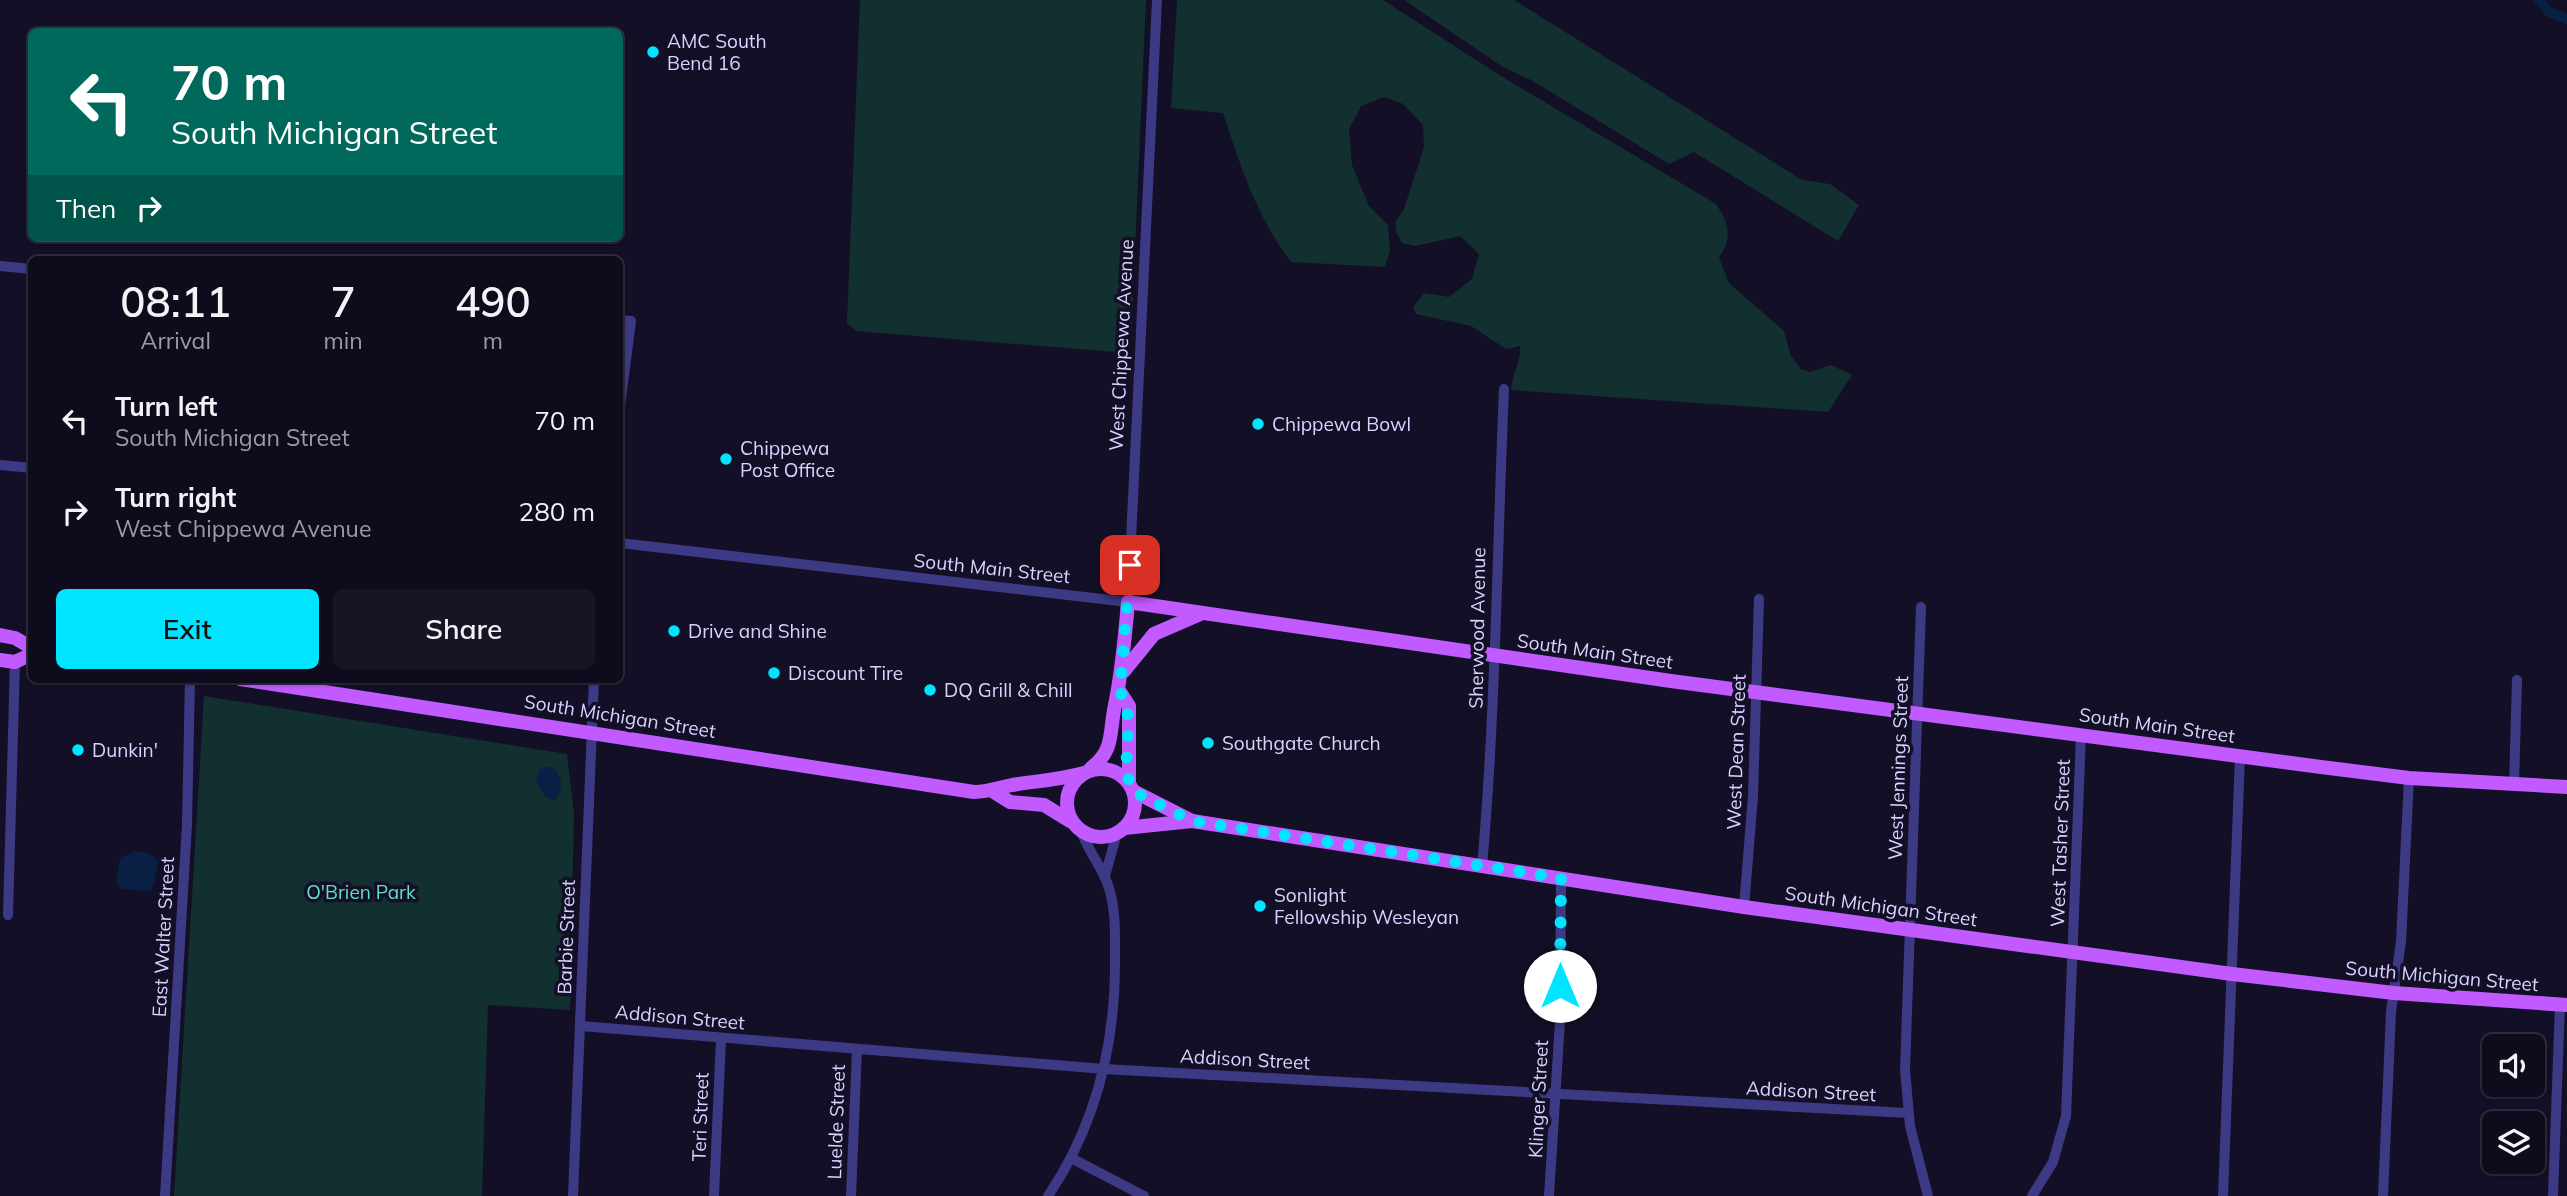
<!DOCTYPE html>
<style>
:root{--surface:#0e0b1c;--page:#171425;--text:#f1f3f6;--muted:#9b9ba3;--line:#2e2b3b;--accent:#00e5ff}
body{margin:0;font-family:Mulish,sans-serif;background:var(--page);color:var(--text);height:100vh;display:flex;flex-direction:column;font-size:26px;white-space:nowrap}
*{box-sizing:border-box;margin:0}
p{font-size:23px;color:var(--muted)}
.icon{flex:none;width:38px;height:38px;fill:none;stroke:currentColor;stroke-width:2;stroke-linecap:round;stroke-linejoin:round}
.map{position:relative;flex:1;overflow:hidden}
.side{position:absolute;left:28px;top:256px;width:595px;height:427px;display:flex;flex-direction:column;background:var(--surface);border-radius:10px;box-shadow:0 2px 5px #0004,0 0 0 2px var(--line)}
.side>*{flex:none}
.top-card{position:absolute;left:28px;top:28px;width:595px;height:214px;border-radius:10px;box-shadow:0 2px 5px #0004,0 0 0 2px var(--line);background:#00695c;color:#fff;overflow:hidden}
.controls{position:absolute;left:2482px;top:1034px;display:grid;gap:14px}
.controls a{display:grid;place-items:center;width:63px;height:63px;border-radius:10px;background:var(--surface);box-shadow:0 2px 5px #0004,0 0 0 2px var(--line);font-size:35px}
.pin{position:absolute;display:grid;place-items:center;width:60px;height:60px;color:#fff;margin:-30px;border-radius:14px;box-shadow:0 4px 10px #0006}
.me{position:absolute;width:77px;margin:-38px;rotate:0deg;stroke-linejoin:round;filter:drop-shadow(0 0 5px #0008)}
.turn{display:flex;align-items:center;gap:24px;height:147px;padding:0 28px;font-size:32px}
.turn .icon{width:91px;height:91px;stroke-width:2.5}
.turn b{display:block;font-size:49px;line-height:60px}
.then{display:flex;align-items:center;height:66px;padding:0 28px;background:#0003;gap:14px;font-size:26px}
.eta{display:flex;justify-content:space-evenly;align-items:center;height:119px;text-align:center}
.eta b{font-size:42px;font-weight:600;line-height:49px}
.button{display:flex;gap:14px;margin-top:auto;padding:14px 28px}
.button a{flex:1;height:80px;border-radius:10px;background:var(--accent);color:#111;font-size:28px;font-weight:600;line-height:80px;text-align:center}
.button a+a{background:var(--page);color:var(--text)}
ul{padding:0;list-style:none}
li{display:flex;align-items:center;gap:21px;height:91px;padding:0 28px}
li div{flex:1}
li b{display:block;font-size:26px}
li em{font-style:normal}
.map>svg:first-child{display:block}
.green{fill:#12302f}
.water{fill:#0a1f44}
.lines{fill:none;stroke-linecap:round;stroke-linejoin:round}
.canal{stroke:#0a1f44;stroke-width:10}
.minor{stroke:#3d3a85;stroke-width:10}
.major{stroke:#c25bff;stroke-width:14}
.route{stroke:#00e5ff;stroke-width:12;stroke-dasharray:0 21.6}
.poi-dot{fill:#00e5ff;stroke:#130f26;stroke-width:2.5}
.labels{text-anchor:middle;stroke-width:7;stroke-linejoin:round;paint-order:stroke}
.poi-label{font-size:19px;fill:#d9d4ff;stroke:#130f26;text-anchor:start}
.street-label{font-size:19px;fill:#d9d4ff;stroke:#130f26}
.park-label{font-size:19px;fill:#5fe0c0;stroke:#130f26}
</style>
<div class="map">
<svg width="2567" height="1196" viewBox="0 0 2567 1196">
<rect width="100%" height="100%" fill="#130f26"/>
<g class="green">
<path d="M860,0H1146L1131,339L1125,349L1115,352L856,331L847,323Z"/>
<path d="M1177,0H1383L1501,76L1716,204C1729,223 1733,239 1719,257L1729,283L1784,331L1791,356L1801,369L1810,372L1831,365L1852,375L1828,412L1511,390C1512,374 1521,362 1520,346L1506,349L1471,326L1416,314L1413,307L1424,293L1449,297L1472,279L1479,254L1460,236L1415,246L1402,243L1396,232V221L1404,209L1424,147L1423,125L1403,104L1384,97L1361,106L1349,129L1352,165L1369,206L1388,225L1390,251L1385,267L1291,262C1257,218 1240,165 1223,113L1171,108Z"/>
<path d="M1404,0H1514L1802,180L1830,184L1859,205L1838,241L1694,152L1669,164L1531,80L1503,67Z"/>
<path d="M204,696L567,754L574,814L570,1010L488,1005L482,1196H174Z"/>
</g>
<g class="water">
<path d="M547,766L556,770C563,781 563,791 554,801L544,795L536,780L540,769Z"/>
<path d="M135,851L149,853L158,861L154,885L150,891L120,889L116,881L120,858Z"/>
</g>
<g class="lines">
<path class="canal" d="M2539,0L2549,12L2567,19"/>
<g class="minor">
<path d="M0,266L32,269"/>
<path d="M620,320L631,321L620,406"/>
<path d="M0,465L32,468"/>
<path d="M620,543L1128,602L1157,0"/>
<path d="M1921,607L1905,1070L1910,1126L1928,1196"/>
<path d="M2514,785L2517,680"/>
<path d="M1482,867C1496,708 1497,549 1504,389"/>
<path d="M1105,876L1117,833"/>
<path d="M1744,907L1753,796L1759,599"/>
<path d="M8,915L15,662"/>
<path d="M581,1026L1104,1069L1908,1113"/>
<path d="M1071,1158L1144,1196"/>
<path d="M165,1196L187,824L190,679"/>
<path d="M573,1196L594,679"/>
<path d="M714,1196L721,1039"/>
<path d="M851,1196L857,1049"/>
<path d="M1048,1196C1096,1125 1116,1043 1115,957C1115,934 1116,911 1109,888C1103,868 1088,851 1081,831"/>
<path d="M1549,1196L1560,1021L1561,879"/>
<path d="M2032,1196L2053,1162L2066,1116L2081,735"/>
<path d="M2223,1196L2240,756"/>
<path d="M2383,1196L2391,1012L2401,942L2409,778"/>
<path d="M2553,1196L2560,1004"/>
</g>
<g class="major">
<path d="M0,635L15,638L32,648"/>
<path d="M0,660L15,662L32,654"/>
<path d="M1124,671L1154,634L1200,614"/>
<path d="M240,679L974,792C990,792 997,788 1012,785C1036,781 1059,780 1084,773"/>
<path d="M1120,692L1129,706V783"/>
<path d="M1091,768C1115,750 1109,732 1115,705C1122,671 1125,638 1128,602L1671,681L2321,767L2409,778L2567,787"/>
<circle cx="1101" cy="803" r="34"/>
<path d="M1133,791L1192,821"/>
<path d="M994,792L1010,802L1044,805L1070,821"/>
<path d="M1124,828L1192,821L1744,907L2232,974L2394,993L2567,1005"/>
</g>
</g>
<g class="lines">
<path class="route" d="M1130,565L1120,692C1139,722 1117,760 1133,791L1192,821L1561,878L1560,986"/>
</g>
<g class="poi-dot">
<circle cx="653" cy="52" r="7"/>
<circle cx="1258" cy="424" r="7"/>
<circle cx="726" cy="459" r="7"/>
<circle cx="674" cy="631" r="7"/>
<circle cx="774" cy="673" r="7"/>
<circle cx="930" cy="690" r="7"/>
<circle cx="1208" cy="743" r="7"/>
<circle cx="78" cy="750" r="7"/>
<circle cx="1260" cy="906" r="7"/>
</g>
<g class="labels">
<g class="poi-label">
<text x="667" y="48">AMC South<tspan x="667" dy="22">Bend 16</tspan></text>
<text x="1272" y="431">Chippewa Bowl</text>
<text x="740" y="455">Chippewa<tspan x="740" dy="22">Post Office</tspan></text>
<text x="688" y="638">Drive and Shine</text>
<text x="788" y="680">Discount Tire</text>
<text x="944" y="697">DQ Grill &amp; Chill</text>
<text x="1222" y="750">Southgate Church</text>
<text x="92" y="757">Dunkin'</text>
<text x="1274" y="902">Sonlight<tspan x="1274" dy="22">Fellowship Wesleyan</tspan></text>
</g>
<g class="street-label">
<text transform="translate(1121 345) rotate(-87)" y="7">West Chippewa Avenue</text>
<text transform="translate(992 568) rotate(6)" y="7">South Main Street</text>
<text transform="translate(1477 628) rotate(-89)" y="7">Sherwood Avenue</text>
<text transform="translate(1595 651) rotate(8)" y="7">South Main Street</text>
<text transform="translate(620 716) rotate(9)" y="7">South Michigan Street</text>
<text transform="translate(2157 725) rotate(8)" y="7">South Main Street</text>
<text transform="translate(1736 752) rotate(-88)" y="7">West Dean Street</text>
<text transform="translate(1898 768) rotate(-88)" y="7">West Jennings Street</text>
<text transform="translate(2060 843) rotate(-88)" y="7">West Tasher Street</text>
<text transform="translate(1881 906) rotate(8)" y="7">South Michigan Street</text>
<text transform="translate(163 937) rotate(-87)" y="7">East Walter Street</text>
<text transform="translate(566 937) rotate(-88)" y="7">Barbie Street</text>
<text transform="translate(2442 976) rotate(5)" y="7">South Michigan Street</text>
<text transform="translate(680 1017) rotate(5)" y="7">Addison Street</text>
<text transform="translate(1245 1059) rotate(3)" y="7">Addison Street</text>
<text transform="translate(1811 1091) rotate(3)" y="7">Addison Street</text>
<text transform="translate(1538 1099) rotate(-87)" y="7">Klinger Street</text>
<text transform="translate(700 1117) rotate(-88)" y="7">Teri Street</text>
<text transform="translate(836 1122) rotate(-88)" y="7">Luelde Street</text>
</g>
<g class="park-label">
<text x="361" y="899">O'Brien Park</text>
</g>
</g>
</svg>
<div class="controls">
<a><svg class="icon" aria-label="sound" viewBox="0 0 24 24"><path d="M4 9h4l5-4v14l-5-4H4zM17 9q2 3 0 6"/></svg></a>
<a><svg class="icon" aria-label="layers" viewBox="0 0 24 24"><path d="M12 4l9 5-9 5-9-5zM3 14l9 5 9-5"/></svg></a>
</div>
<div class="pin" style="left:1130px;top:565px;background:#d93025"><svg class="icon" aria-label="arrive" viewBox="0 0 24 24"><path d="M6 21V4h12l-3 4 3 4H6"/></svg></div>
<svg class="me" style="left:1560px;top:986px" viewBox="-20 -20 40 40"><circle r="19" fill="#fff"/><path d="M0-13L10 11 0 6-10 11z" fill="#00e5ff"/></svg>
<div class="top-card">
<div class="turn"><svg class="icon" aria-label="left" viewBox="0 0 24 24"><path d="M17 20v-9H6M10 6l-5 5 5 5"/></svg><div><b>70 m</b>South Michigan Street</div></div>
<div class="then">Then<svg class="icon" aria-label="right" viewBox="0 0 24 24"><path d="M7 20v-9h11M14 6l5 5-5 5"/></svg></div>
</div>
<section class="side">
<div class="eta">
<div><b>08:11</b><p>Arrival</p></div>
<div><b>7</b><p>min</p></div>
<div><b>490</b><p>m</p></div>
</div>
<ul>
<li><svg class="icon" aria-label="left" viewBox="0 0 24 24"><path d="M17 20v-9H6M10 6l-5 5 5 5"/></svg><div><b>Turn left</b><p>South Michigan Street</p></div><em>70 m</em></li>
<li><svg class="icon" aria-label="right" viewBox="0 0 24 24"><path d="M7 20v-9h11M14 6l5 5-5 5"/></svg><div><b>Turn right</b><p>West Chippewa Avenue</p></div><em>280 m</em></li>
</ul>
<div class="button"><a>Exit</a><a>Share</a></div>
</section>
</div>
